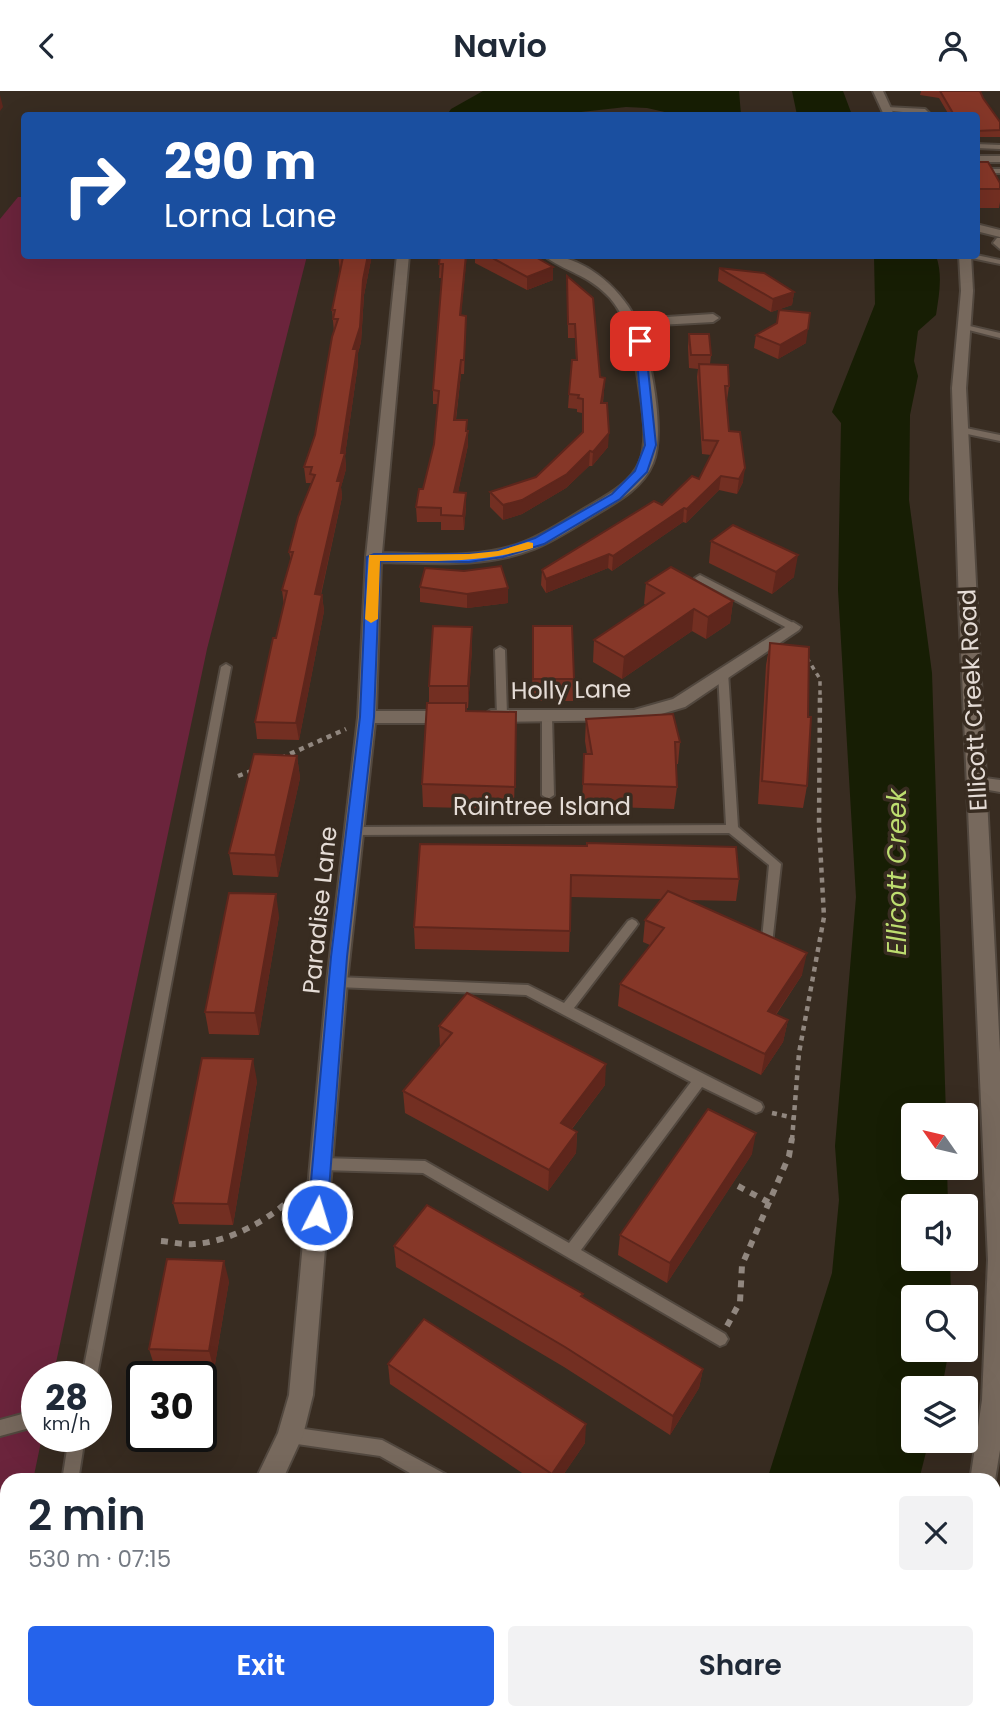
<!DOCTYPE html>
<meta charset="utf-8">
<style>
:root{--surface:#fff;--page:#f2f2f3;--text:#1f2937;--muted:#747a83;--accent:#2563eb}
body{margin:0;font-family:Poppins,sans-serif;background:var(--page);color:var(--text);height:100vh;display:flex;flex-direction:column;font-size:26px;white-space:nowrap}
*{box-sizing:border-box;margin:0}
p{font-size:23px;color:var(--muted)}
.icon{flex:none;width:38px;height:38px;fill:none;stroke:currentColor;stroke-width:2;stroke-linecap:round;stroke-linejoin:round}
.map{position:relative;flex:1;overflow:hidden}
.panel{position:absolute;left:0px;top:1382px;width:1001px;height:247px;display:flex;flex-direction:column;background:var(--surface);border-radius:21px 21px 0 0;box-shadow:0 7px 28px #0002}
.panel>*{flex:none}
.banner{position:absolute;left:21px;top:21px;width:959px;height:147px;border-radius:7px;box-shadow:0 7px 28px #0002;background:#1a4fa0;color:#fff;overflow:hidden}
.needle{width:46px;rotate:304deg}
.buttons{position:absolute;left:901px;top:1012px;display:grid;gap:14px}
.buttons a{display:grid;place-items:center;width:77px;height:77px;border-radius:7px;background:var(--surface);box-shadow:0 7px 28px #0002;font-size:35px}
.speed{position:absolute;left:21px;top:1270px;display:flex;gap:14px;font-size:35px;font-weight:700;text-align:center}
.speed>*{display:grid;place-content:center;width:91px;height:91px;border-radius:50%;background:var(--surface);box-shadow:0 7px 28px #0002;line-height:1}
.speed small{font-size:18px;font-weight:400}
.speed .limit{border:4px solid #111;border-radius:10px;background:#fff;color:#111}
.pin{position:absolute;display:grid;place-items:center;width:60px;height:60px;color:#fff;margin:-30px;border-radius:14px;box-shadow:0 4px 10px #0006}
.me{position:absolute;width:77px;margin:-38px;rotate:5deg;stroke-linejoin:round;filter:drop-shadow(0 0 5px #0008)}
.turn{display:flex;align-items:center;gap:24px;height:147px;padding:0 28px;font-size:32px}
.turn .icon{width:91px;height:91px;stroke-width:2.5}
.turn b{display:block;font-size:49px;line-height:60px}
.round{display:grid;place-items:center;flex:none;width:74px;height:74px;border-radius:7px;background:var(--page)}
.overview{display:flex;align-items:center;justify-content:space-between;height:119px;padding:0 28px}
h1{font-size:42px;font-weight:600;line-height:52px}
.button{display:flex;gap:14px;margin-top:auto;padding:14px 28px}
.button a{flex:1;height:80px;border-radius:7px;background:var(--accent);color:#fff;font-size:28px;font-weight:600;line-height:80px;text-align:center}
.button a+a{background:var(--page);color:var(--text)}
header{display:flex;justify-content:space-between;align-items:center;height:91px;padding:0 28px;background:var(--surface);font-size:32px;font-weight:600}
.map>svg:first-child{display:block}
.green{fill:#6b243c}
.water{fill:#171e04}
.lines{fill:none;stroke-linecap:round;stroke-linejoin:round}
.service-casing{stroke:#52483f;stroke-width:4}
.minor-casing{stroke:#52483f;stroke-width:4}
.tertiary-casing{stroke:#52483f;stroke-width:4}
.path-far2{stroke:#91877f;stroke-width:3.5;stroke-dasharray:4.5 4.5;stroke-linecap:butt}
.path-far1{stroke:#91877f;stroke-width:4.5;stroke-dasharray:5 5;stroke-linecap:butt}
.path{stroke:#91877f;stroke-width:6;stroke-dasharray:7 7;stroke-linecap:butt}
.service{fill:#77695d;fill-rule:evenodd}
.minor{fill:#77695d;fill-rule:evenodd}
.tertiary{fill:#77695d;fill-rule:evenodd}
.wall{fill:#732f22}
.shaded-wall{fill:#5e261c}
.building{fill:#863728;stroke:#5e261c;stroke-width:2}
.route{fill:#2563eb;stroke:#184099;stroke-width:2}
.slow{fill:#f59e0b}
.labels{text-anchor:middle;stroke-width:7;stroke-linejoin:round;paint-order:stroke}
.street-label{font-size:24px;fill:#e5dcd6;stroke:#382c21}
.water-label{font-size:26px;font-style:italic;fill:#bddd6f;stroke:#382c21}
</style>
<header><svg class="icon" aria-label="back" viewBox="0 0 24 24"><path d="M15 5l-7 7 7 7"/></svg>Navio<svg class="icon" aria-label="person" viewBox="0 0 24 24"><circle cx="12" cy="8" r="4"/><path d="M4 21q1-7 8-7t8 7"/></svg></header>
<div class="map">
<svg width="1000" height="1628" viewBox="0 0 1000 1628">
<rect width="100%" height="100%" fill="#382c21"/>
<path class="green" d="M18,106H24V164L307,165L207,558L53,1286H37V1346H42L33,1389L7,1390V1526L0,1562V128Z"/>
<g class="water">
<path d="M483,0H739L741,24H678L647,17L626,16L554,24H447L451,18Z"/>
<path d="M792,0H843L852,24H797Z"/>
<path d="M874,165H936C943,184 939,204 936,224L918,240L914,270L918,285L910,324L909,409L932,582L946,1024H914V1076H947L948,1115H914V1167H950L951,1206H914V1258H949L942,1297H914V1349H929L919,1389H767L832,1182L839,1109L835,1055L856,806L838,499L841,332L832,321L875,213Z"/>
<path d="M668,1622H841L839,1628H665Z"/>
</g>
<g class="lines">
<g class="service-casing">
<g id="service">
<path d="M886,16L925,18L931,24L884,19V17Z"/>
<path d="M976,53L1000,54V58L976,57Z"/>
<rect x="976" y="78" width="24" height="4"/>
<path d="M997,147H1000V158L993,152Z"/>
<path d="M976,164L1000,169V173L962,165Z"/>
<path d="M961,233L1000,242V247L961,237Z"/>
<path d="M961,336L1000,344V350L958,341V337Z"/>
<path d="M700,484L797,534L798,536L793,539L789,538L697,489L695,487Z"/>
<path d="M500,556L505,559L507,625L502,629L497,625L495,559Z"/>
<path d="M226,573L231,576L96,1290V1286H82L221,576Z"/>
<path d="M723,578L728,581L738,736L781,773L771,862H763L761,859L769,774L729,742L352,744L346,740L352,736L726,734L718,581Z"/>
<path d="M547,621L552,625L554,704L548,708L542,704V625Z"/>
<path d="M632,828L636,830L638,833L636,836L574,917L761,1012L763,1016L761,1020L756,1022L702,996L581,1159L725,1243L728,1248L725,1253L720,1255L423,1082L322,1079L317,1077L315,1073L317,1069L322,1067L425,1070L569,1152L691,991L526,904L337,896L332,894L331,891L332,888L337,886L528,894L564,912L628,830Z"/>
<path d="M37,1319V1335L0,1345V1329Z"/>
<path d="M290,1336L382,1349L447,1384L449,1390H424L380,1365L290,1352L284,1349L282,1344L284,1339Z"/>
<path d="M69,1346H85L78,1390H62Z"/>
<path d="M163,1622H183L185,1628H165Z"/>
<path d="M389,1622H408L406,1628H387Z"/>
</g>
</g>
<g class="minor-casing">
<g id="minor">
<rect x="976" y="65" width="24" height="6"/>
<path d="M397,164H409L382,462C429,463 479,469 524,451C547,442 568,427 589,415C608,404 631,392 640,370C648,349 643,323 640,302C635,268 633,234 610,207C588,183 565,181 543,164C582,164 618,194 636,228L713,223L719,227L713,231L640,235C650,267 666,340 653,372C643,397 617,411 595,424C575,436 556,449 534,458C485,477 433,472 381,471L376,620H450L459,626L450,632H375L347,891L313,1304L303,1344L282,1390H255L278,1342L289,1304L327,891L358,626L366,466Z"/>
<path d="M793,531L801,536L799,539L685,616L641,629L491,631L482,625L491,619H634L673,608Z"/>
<path d="M978,686L1000,689V701L972,696L969,692L972,688Z"/>
<path d="M7,1607V1622H21L18,1628H0V1610Z"/>
</g>
</g>
<g class="tertiary-casing">
<g id="tertiary">
<path d="M873,0H883L894,24H884Z"/>
<path d="M976,133L1000,139V146L976,140Z"/>
<path d="M959,164H971L973,200L966,297L1000,961V1359L994,1395V1390H970L982,1309L988,1169L959,515L952,297L961,200Z"/>
<path d="M902,1622H930L929,1628H901Z"/>
</g>
</g>
<path class="path-far2" d="M807,567L820,588V604"/>
<g class="path-far1">
<path d="M281,667L346,638"/>
<path d="M238,685L254,679"/>
<path d="M772,1022L795,1027"/>
<path d="M792,1049L799,962L824,826L819,734L820,602"/>
</g>
<g class="path">
<path d="M738,1095L770,1112"/>
<path d="M161,1150C172,1151 183,1154 194,1153C230,1151 271,1128 296,1103"/>
<path d="M727,1235L740,1211L742,1174L789,1065L792,1047"/>
</g>
<use href="#service" class="service"/>
<use href="#minor" class="minor"/>
<use href="#tertiary" class="tertiary"/>
</g>
<g class="wall">
<path d="M921,0H980L983,7L1000,31V46H976V24H949L939,7L920,4Z"/>
<path d="M976,71L1000,92V111L999,117H976Z"/>
<path d="M338,164H372L364,204L361,251L358,262V273L345,364L346,378L341,396L342,406L321,504H322L324,520L299,649L257,648L255,631L284,515L282,499L291,470L289,461L311,393V392H306L304,376L315,344L334,241L332,219L340,180Z"/>
<path d="M440,164L461,224L466,225L464,283H461L456,329L467,340L468,354L458,401L466,416L464,439H441V431H417L416,416L423,398L434,353L438,313H433V299L442,187H439Z"/>
<path d="M475,164H532L553,176V189L527,199L475,172Z"/>
<path d="M719,177L794,201L792,214L771,221L718,190Z"/>
<path d="M567,185L600,286L605,287L603,312L608,356L592,375H589L566,397L522,423L503,429L490,416V401L536,386L582,342V322L577,321V318L568,317L569,303L576,269L575,247H568Z"/>
<path d="M689,243L711,264L710,273L729,295L727,309L729,340L743,391L737,403L719,399L686,432L683,431L612,480L608,477L546,502L541,494L542,479L662,414L699,388L711,364L702,363L697,286L698,278L689,277L688,256Z"/>
<path d="M756,244L806,252L778,268L754,257Z"/>
<path d="M711,450L794,486L772,503L709,472Z"/>
<path d="M464,480L508,512L467,517L420,511V496Z"/>
<path d="M646,492L733,510L730,532L706,548L692,540L622,588L593,571L594,549L646,514L644,513Z"/>
<path d="M533,535L574,588L573,610H532Z"/>
<path d="M770,552L808,626L807,695L803,717L758,713L766,574Z"/>
<path d="M472,557L468,617H467V620L516,621L514,718L423,716L422,693L429,612V595Z"/>
<path d="M586,628L680,651L678,673H676L677,696L674,718L582,715L584,663H587L585,650Z"/>
<path d="M297,665L300,687L278,786L233,784L229,762Z"/>
<path d="M420,753L739,788L736,810L688,809L802,884L776,924L788,929L783,951L761,984L618,915L620,893L650,854L643,851L645,829L661,808L571,806L569,861L415,858L414,836Z"/>
<path d="M279,825L259,944L209,943L205,921Z"/>
<path d="M439,935L605,994L572,1038L577,1041L576,1062L548,1100L405,1022L403,1000L440,956Z"/>
<path d="M257,990L233,1134L179,1133L173,1112Z"/>
<path d="M752,1063L667,1192L618,1164L620,1144Z"/>
<path d="M394,1155L583,1206L703,1278L699,1297L670,1344L564,1276L396,1176Z"/>
<path d="M229,1190L214,1279L155,1277L149,1258Z"/>
<path d="M388,1273L585,1352L559,1390H534L390,1293Z"/>
<path d="M257,1622H322L318,1628H265Z"/>
<path d="M465,1622H549L546,1628H466Z"/>
</g>
<g class="shaded-wall">
<path d="M0,4L3,16L0,20Z"/>
<path d="M368,164H372L364,204L361,251L358,262V273L345,364L346,378L341,396L342,406L317,520L315,503L337,390L353,258Z"/>
<path d="M466,164H467L460,237V224Z"/>
<path d="M553,176V189L527,199V186Z"/>
<path d="M794,201L792,214L771,221L773,208Z"/>
<path d="M466,225V238L464,283V269Z"/>
<path d="M808,238L806,252L778,268L780,254Z"/>
<path d="M461,269V283L454,343V329Z"/>
<path d="M605,287L604,300L600,326L601,312Z"/>
<path d="M467,329V345L468,340V354L455,416L454,401Z"/>
<path d="M609,342L608,356L592,375L593,361Z"/>
<path d="M590,360L589,375L566,397L522,423L503,429V414Z"/>
<path d="M745,377L743,391L737,403L739,388Z"/>
<path d="M721,385L719,399L686,432L687,418Z"/>
<path d="M466,402V416L464,439L463,425Z"/>
<path d="M684,417L683,431L612,480L613,465Z"/>
<path d="M609,463L608,477L546,502V488Z"/>
<path d="M798,464L794,486L772,503L776,481Z"/>
<path d="M508,497V512L467,517V503Z"/>
<path d="M322,504L324,520L299,649L296,632Z"/>
<path d="M733,510L730,532L706,548L708,526Z"/>
<path d="M694,518L692,540L622,588L624,566Z"/>
<path d="M472,536V557L468,617V595Z"/>
<path d="M297,665L300,687L278,786L275,764Z"/>
<path d="M276,803L279,825L259,944L255,922Z"/>
<path d="M807,862L802,884L763,942L768,920Z"/>
<path d="M788,929L783,951L761,984L765,963Z"/>
<path d="M253,968L257,990L233,1134L228,1113Z"/>
<path d="M606,973L605,994L560,1053L561,1032Z"/>
<path d="M577,1041L576,1062L548,1100L549,1079Z"/>
<path d="M756,1042L752,1063L667,1192L670,1172Z"/>
<path d="M224,1170L229,1190L214,1279L209,1260Z"/>
<path d="M703,1278L699,1297L670,1344L673,1325Z"/>
<path d="M586,1333L585,1352L559,1390H552V1383Z"/>
<path d="M304,1622H322L318,1628H301Z"/>
<path d="M540,1622H549L546,1628H537Z"/>
</g>
<g class="building">
<path d="M940,0H980L983,7L1000,31V39L976,40V24H954Z"/>
<path d="M976,71H988L1000,92V98H976Z"/>
<path d="M338,164H368L363,189L360,236L353,258H357L341,362H345L337,390H341L315,503L322,504L296,632L255,631L273,547H276L287,500L282,499L293,461H289L298,426L315,384L310,383L312,376H304L315,344L332,246L338,228H333L335,219H332L343,166H338Z"/>
<path d="M440,164H466L460,224L466,225L464,269H461L454,329H467L466,340H468L454,401L466,402L463,425L441,424V417L416,416L419,398H423L434,353L439,300L433,299L443,173H439Z"/>
<path d="M487,164H532L553,176L527,186Z"/>
<path d="M719,177L764,182L794,201L773,208Z"/>
<path d="M567,185L593,207L600,286L605,287L601,312H607L609,342L593,361L590,360L567,383L522,409L503,414L490,401L536,386L583,341V308L578,307L579,304L569,303L572,269H577L575,233H568Z"/>
<path d="M779,219L810,222L808,238L780,254L756,244L777,232Z"/>
<path d="M689,243H709L711,264H691Z"/>
<path d="M699,273L728,274L729,295H725L729,340L740,341L745,377L739,388L721,385L687,418L684,417L613,465L609,463L546,488L542,479L654,410L662,414L692,385L699,388L718,350L703,349Z"/>
<path d="M733,434L798,464L776,481L711,450Z"/>
<path d="M501,475L508,497L467,503L420,496L425,477L464,480Z"/>
<path d="M671,476L733,510L708,526L694,518L624,566L594,549L664,502L646,492Z"/>
<path d="M433,535L472,536L468,595H429Z"/>
<path d="M533,535H572L574,588H533Z"/>
<path d="M770,552L809,556L808,626H811L807,695L762,690Z"/>
<path d="M427,612H466V620L516,621L515,696L422,693Z"/>
<path d="M673,623L680,651H675L677,696L583,693L584,663H592L586,628Z"/>
<path d="M254,663L297,665L275,764L229,762Z"/>
<path d="M587,752L736,756L739,788L571,784L570,840L414,836L420,753L587,755Z"/>
<path d="M668,800L807,862L768,920L788,929L765,963L620,893L664,837L645,829Z"/>
<path d="M229,802L276,803L255,922L205,921Z"/>
<path d="M467,902L606,973L561,1032L577,1041L549,1079L403,1000L452,942L439,935Z"/>
<path d="M202,967L253,968L228,1113L173,1112Z"/>
<path d="M708,1018L756,1042L670,1172L620,1144Z"/>
<path d="M427,1114L583,1203L581,1205L703,1278L673,1325L565,1256L394,1155Z"/>
<path d="M167,1168L224,1170L209,1260L149,1258Z"/>
<path d="M424,1228L586,1333L552,1383L388,1273Z"/>
<path d="M278,1622H304L301,1628H286Z"/>
<path d="M484,1622H540L537,1628H493Z"/>
</g>
<path class="route" d="M640,247L645,250L656,354L647,381L620,408L544,453L503,466L469,471L380,470L374,626L347,866L327,1124L324,1130L317,1132L311,1130L308,1124L331,866L360,626L367,466L374,463H469L497,460L535,447L612,403L635,380L645,354L635,250Z"/>
<path class="slow" d="M528,451L533,452V457C482,472 433,470 380,470L378,528L371,532L365,528L369,464L469,463L498,460Z"/>
<g class="labels">
<g class="street-label">
<text transform="translate(571 599) rotate(-1)" y="8">Holly Lane</text>
<text transform="translate(973 609) rotate(-93)" y="8">Ellicott Creek Road</text>
<text x="542" y="724">Raintree Island</text>
<text transform="translate(320 819) rotate(-84)" y="8">Paradise Lane</text>
</g>
<g class="water-label">
<text transform="translate(897 781) rotate(-90)" y="9">Ellicott Creek</text>
</g>
</g>
</svg>
<div class="buttons">
<a><svg class="needle" viewBox="-14 -14 28 28"><path d="M0-13l5 13h-10z" fill="#e53935"/><path d="M0 13l5-13h-10z" fill="#747a83"/></svg></a>
<a><svg class="icon" aria-label="sound" viewBox="0 0 24 24"><path d="M4 9h4l5-4v14l-5-4H4zM17 9q2 3 0 6"/></svg></a>
<a><svg class="icon" aria-label="search" viewBox="0 0 24 24"><circle cx="10" cy="10" r="6"/><path d="M15 15l6 6"/></svg></a>
<a><svg class="icon" aria-label="layers" viewBox="0 0 24 24"><path d="M12 4l9 5-9 5-9-5zM3 14l9 5 9-5"/></svg></a>
</div>
<div class="speed"><div>28<small>km/h</small></div><div class="limit">30</div></div>
<div class="pin" style="left:640px;top:250px;background:#d93025"><svg class="icon" aria-label="arrive" viewBox="0 0 24 24"><path d="M6 21V4h12l-3 4 3 4H6"/></svg></div>
<svg class="me" style="left:317px;top:1124px" viewBox="-20 -20 40 40"><circle r="17" fill="#2563eb" stroke="#fff" stroke-width="3"/><path d="M0-11L8 9 0 5-8 9z" fill="#fff"/></svg>
<div class="banner">
<div class="turn"><svg class="icon" aria-label="right" viewBox="0 0 24 24"><path d="M7 20v-9h11M14 6l5 5-5 5"/></svg><div><b>290 m</b>Lorna Lane</div></div>
</div>
<section class="panel">
<div class="overview"><div><h1>2 min</h1><p>530 m · 07:15</p></div><a class="round"><svg class="icon" aria-label="close" viewBox="0 0 24 24"><path d="M6 6l12 12M18 6L6 18"/></svg></a></div>
<div class="button"><a>Exit</a><a>Share</a></div>
</section>
</div>
